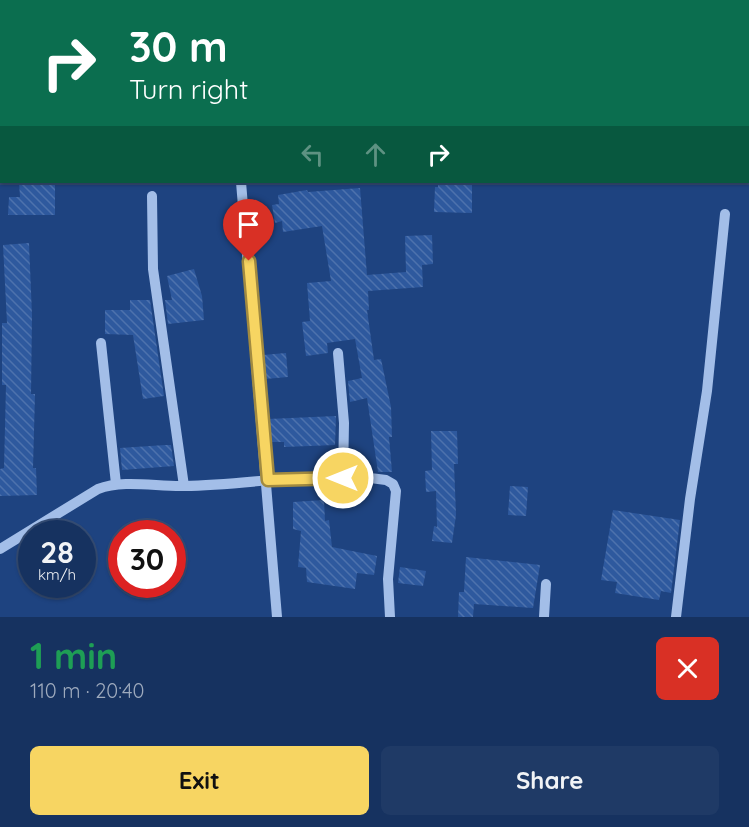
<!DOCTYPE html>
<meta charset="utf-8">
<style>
:root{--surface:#163260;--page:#1f3a66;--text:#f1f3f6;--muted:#9eaabd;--line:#354d75;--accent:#f7d562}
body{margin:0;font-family:Quicksand,sans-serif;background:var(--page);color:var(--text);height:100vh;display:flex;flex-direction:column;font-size:22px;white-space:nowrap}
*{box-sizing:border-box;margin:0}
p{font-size:20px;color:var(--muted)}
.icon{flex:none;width:33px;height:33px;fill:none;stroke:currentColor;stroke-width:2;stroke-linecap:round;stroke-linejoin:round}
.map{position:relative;height:617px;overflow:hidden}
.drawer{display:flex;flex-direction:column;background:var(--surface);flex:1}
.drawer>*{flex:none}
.hud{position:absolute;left:0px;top:0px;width:750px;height:183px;box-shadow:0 2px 4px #0004,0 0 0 2px var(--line);background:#0b6e4f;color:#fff;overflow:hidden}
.speed{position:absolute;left:18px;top:520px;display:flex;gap:12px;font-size:30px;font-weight:700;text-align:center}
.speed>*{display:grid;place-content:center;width:78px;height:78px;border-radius:50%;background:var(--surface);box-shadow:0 2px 4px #0004,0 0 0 2px var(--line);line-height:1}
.speed small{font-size:15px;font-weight:400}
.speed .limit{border:9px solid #d22;background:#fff;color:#111}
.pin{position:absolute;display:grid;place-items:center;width:51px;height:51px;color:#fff;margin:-62px -26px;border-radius:50% 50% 50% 0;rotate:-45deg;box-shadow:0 0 6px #0007}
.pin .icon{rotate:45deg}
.me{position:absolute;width:66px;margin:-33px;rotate:270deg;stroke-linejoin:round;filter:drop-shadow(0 0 4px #0008)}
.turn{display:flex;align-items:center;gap:21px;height:126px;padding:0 30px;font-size:27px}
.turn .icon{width:78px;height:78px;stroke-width:2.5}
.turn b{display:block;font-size:42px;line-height:51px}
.lanes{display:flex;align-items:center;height:57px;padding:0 30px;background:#0003;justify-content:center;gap:30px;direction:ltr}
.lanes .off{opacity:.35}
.round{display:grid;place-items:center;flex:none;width:63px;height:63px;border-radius:9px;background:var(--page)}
.headline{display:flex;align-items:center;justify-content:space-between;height:102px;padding:0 30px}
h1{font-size:36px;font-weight:700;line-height:45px;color:#1e9e55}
.cta{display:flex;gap:12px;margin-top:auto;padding:12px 30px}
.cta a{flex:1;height:69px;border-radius:9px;background:var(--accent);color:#111;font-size:24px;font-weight:700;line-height:69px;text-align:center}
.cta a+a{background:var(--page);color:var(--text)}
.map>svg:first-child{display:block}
.building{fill:url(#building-back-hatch)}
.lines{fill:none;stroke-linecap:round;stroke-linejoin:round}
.path{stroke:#a3bee8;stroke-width:3;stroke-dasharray:3 4.5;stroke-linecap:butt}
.minor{stroke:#a3bee8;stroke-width:10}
.route-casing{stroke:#a18a40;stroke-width:15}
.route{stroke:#f7d562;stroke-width:10}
</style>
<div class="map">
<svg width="749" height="617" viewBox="0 0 749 617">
<defs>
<pattern id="building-back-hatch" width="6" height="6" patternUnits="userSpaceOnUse" patternTransform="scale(1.5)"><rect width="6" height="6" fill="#2e599e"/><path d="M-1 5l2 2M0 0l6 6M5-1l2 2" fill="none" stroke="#4d72ad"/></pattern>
</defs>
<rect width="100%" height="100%" fill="#1e4380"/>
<g class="building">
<path d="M19,182H55V215H8L9,197H20Z"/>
<path d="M438,182H472V213L434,212L435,187H438Z"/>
<path d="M360,188L367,275L406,272L405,236L432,235L433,264L422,265L423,287L368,291L369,310H367L374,360L381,359L391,407L392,437H389L392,472H378L367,398L350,402L348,381L362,378L355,339L327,343L328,353L306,356L302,322L310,321L307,283L331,281L322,226L283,232L282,221L275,223L272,205L279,204L278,195L307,190L308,192Z"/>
<path d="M29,243L32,315L31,394H35L33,468H36L37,495L0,496V469L4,468L6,385H2V323H7L3,245Z"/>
<path d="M194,269L202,296L204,320L168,324L165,300H172L167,276Z"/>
<path d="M130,300H150L164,396L143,399L133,335L105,334V310H130Z"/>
<path d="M286,353L288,377L265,379L263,355Z"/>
<path d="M336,416L335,445L284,447V442H270L268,419Z"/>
<path d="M431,431H457L458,464H454L456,515L452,543L432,541L434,526L437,527L436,491L426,492L425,471L432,470Z"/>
<path d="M165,445H171L174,466L122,470L120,448Z"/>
<path d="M510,486L528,487L526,516L508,515Z"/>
<path d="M324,500L325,521L329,520L332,547L377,556L374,575L357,573L355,589L307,582L306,568L298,567L301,531L293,529V502Z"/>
<path d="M613,510L680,520L671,593L661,591L659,600L615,593L617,582L601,580Z"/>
<path d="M466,557L540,565L533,608L474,604L473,617H458L459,592H464Z"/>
<path d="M400,567L426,571L423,586L398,583Z"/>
</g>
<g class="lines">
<path class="path" d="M212,2V0"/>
<g class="minor">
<path d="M748,47H749"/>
<path d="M0,67L2,66"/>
<path d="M241,182L277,617"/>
<path d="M152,196L153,269L184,486"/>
<path d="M101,343L116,484"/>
<path d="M338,353L344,423L343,478"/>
<path d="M0,549L98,489C124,479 157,487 185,486C251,485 319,470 386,480L393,484L396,491L388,579L390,617"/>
<path d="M544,617L546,584"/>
<path d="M676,617L690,499L707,391L725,214"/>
</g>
</g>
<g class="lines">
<g class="route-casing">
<path id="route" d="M249,261L268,480L343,478"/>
</g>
<use href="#route" class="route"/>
</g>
</svg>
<div class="speed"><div>28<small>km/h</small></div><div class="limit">30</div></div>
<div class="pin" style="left:249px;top:261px;background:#d93025"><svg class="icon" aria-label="arrive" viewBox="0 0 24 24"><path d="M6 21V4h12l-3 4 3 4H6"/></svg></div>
<svg class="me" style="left:343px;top:478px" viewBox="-20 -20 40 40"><circle r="17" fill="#f7d562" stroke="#fff" stroke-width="3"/><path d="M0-11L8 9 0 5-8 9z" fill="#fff"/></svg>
<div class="hud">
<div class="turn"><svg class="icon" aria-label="right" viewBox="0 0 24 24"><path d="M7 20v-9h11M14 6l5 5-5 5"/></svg><div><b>30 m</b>Turn right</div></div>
<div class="lanes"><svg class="icon off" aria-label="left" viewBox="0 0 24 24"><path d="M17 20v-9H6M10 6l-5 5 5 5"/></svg><svg class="icon off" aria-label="ahead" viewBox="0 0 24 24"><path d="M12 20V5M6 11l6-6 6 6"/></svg><svg class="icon" aria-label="right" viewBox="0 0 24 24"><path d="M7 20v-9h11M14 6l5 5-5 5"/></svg></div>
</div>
</div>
<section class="drawer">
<div class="headline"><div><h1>1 min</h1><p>110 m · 20:40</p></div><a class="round" style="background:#d93025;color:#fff"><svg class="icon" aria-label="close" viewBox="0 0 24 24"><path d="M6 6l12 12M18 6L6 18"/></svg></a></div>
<div class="cta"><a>Exit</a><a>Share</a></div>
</section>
